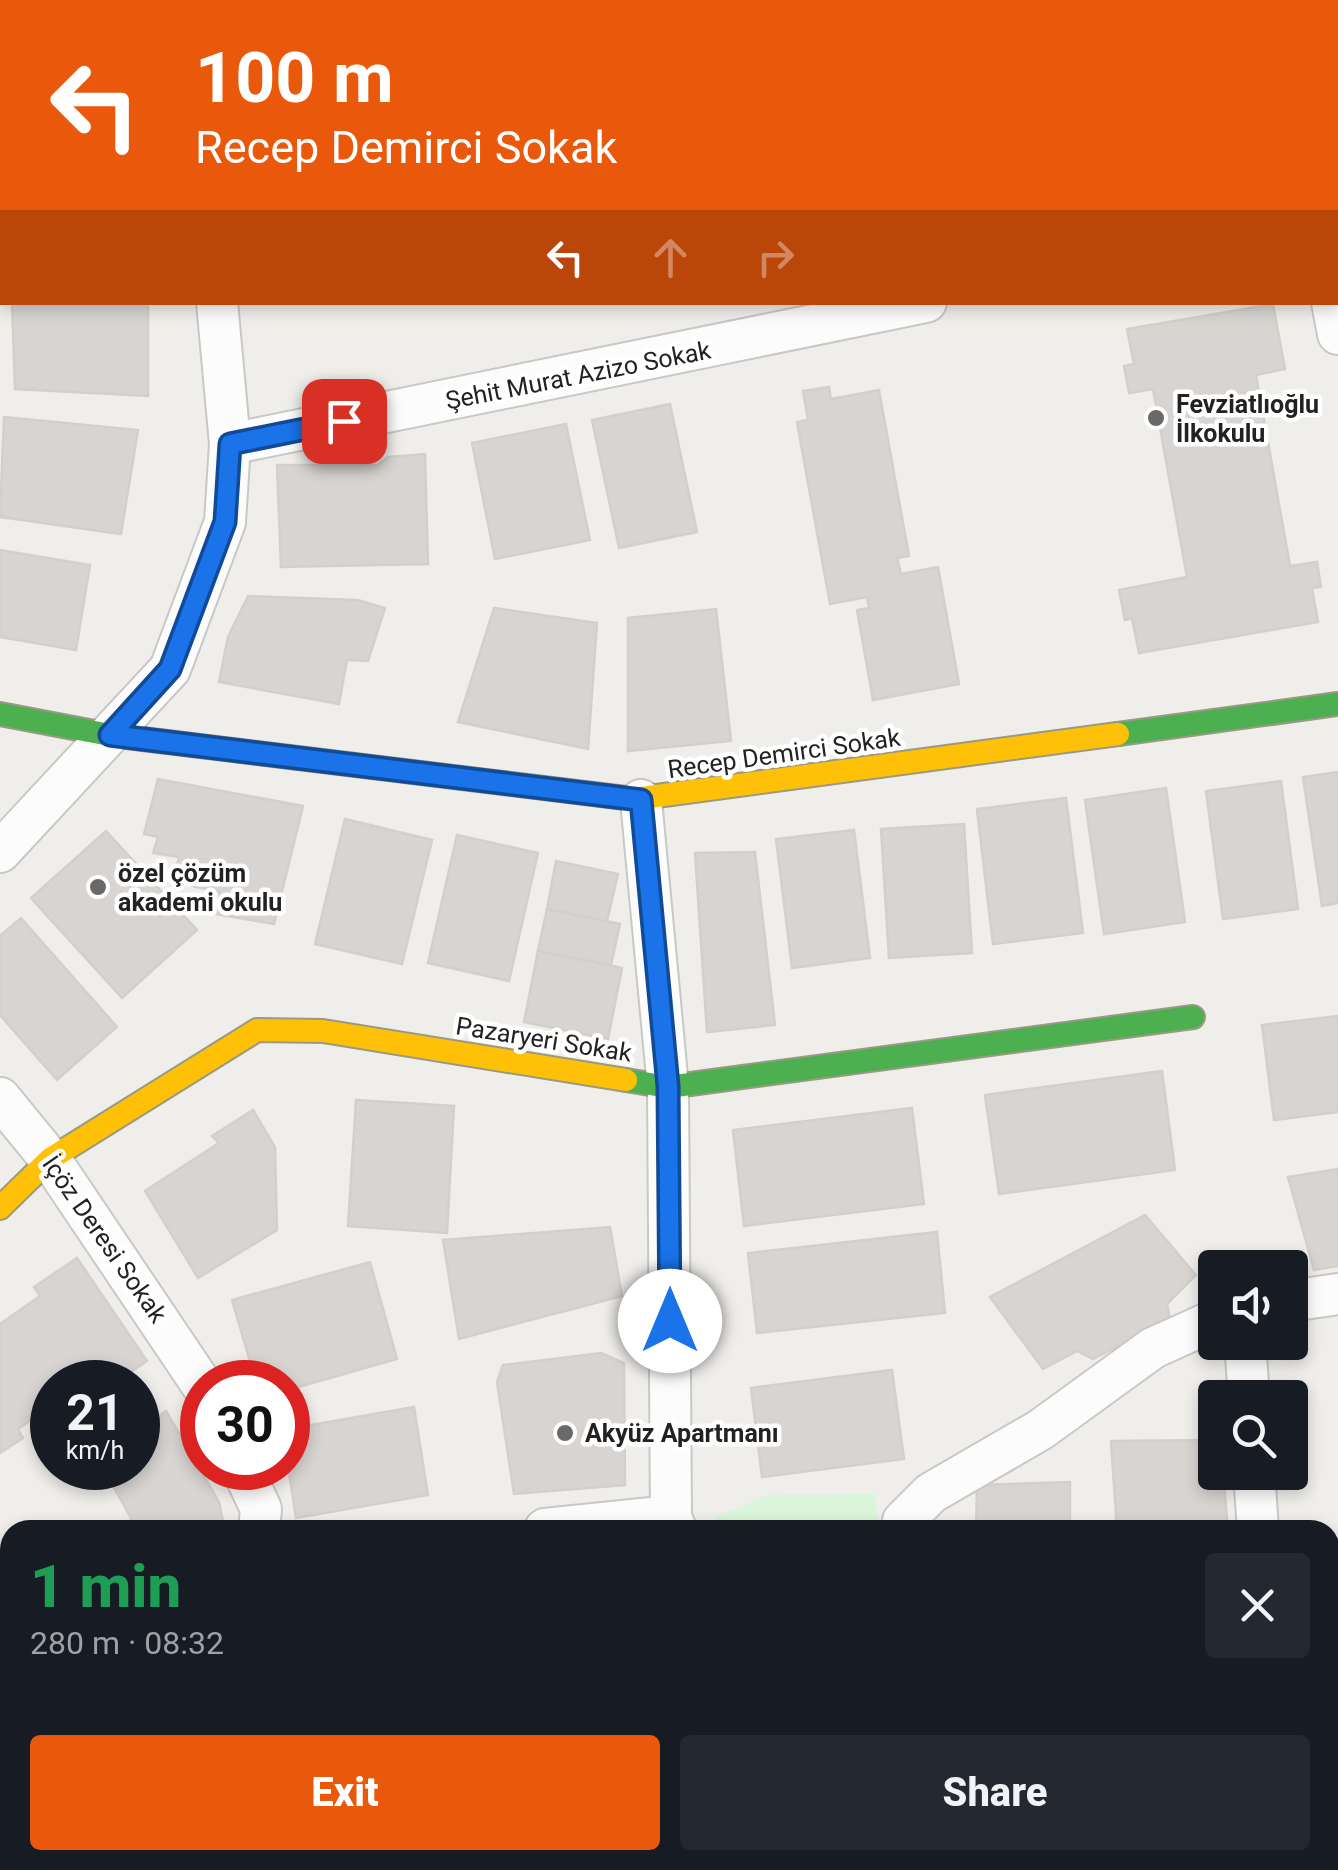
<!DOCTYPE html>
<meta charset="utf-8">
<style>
:root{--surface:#171b24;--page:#242831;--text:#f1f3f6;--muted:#9ea1a6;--accent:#ea580c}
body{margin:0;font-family:Roboto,sans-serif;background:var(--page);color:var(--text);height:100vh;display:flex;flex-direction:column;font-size:38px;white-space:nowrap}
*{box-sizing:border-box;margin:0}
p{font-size:32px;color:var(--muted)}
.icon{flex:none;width:55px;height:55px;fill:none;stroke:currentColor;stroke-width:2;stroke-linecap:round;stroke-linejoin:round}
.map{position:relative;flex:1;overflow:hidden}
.sheet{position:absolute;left:0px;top:1520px;width:1340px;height:350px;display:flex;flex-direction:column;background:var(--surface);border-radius:30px 30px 0 0;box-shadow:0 5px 15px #0003}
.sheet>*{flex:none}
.banner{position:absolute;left:0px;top:0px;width:1340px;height:305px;box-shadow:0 5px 15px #0003;background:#ea580c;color:#fff;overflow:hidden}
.controls{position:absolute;left:1198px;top:1250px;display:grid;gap:20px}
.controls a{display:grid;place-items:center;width:110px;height:110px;border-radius:10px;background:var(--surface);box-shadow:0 5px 15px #0003;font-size:50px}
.speed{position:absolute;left:30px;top:1360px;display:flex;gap:20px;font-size:50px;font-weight:700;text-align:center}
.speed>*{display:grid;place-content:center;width:130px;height:130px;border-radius:50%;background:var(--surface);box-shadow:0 5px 15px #0003;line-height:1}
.speed small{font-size:25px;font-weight:400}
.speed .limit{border:15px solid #d22;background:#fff;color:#111}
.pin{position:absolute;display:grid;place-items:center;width:85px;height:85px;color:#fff;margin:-42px;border-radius:20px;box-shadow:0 5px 15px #0006}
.me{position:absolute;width:110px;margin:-55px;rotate:0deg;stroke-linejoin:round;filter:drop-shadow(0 0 8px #0008)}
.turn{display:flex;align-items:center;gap:35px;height:210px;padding:0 30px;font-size:45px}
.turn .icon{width:130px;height:130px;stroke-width:2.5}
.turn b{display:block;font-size:70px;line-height:85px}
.lanes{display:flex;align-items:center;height:95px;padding:0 30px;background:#0003;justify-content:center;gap:50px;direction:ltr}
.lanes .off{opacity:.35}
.round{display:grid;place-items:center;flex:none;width:105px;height:105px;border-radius:10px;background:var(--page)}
.headline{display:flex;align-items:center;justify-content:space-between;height:170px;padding:0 30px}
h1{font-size:60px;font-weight:800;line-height:75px;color:#1e9e55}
.button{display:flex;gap:20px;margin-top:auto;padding:20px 30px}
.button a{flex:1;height:115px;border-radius:10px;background:var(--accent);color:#fff;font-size:40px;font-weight:800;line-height:115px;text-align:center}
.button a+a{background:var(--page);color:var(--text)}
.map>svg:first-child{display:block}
.park{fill:#daf5da}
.building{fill:#d7d4d2;stroke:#d3d0cc;stroke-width:2.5}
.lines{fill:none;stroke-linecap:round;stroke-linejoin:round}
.street-casing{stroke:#c9c8c7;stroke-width:44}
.fast-casing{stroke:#999a82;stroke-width:26}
.slow-casing{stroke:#999a82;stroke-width:26}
.street{stroke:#fdfcfc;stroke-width:40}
.fast{stroke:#4caf50;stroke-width:22}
.slow{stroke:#ffc107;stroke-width:22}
.route-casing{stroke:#114b97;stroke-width:25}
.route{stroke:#1a73e8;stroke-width:18}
.poi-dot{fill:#6a6968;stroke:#fff;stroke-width:4}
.labels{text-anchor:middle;stroke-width:9;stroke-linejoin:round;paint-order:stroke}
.street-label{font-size:25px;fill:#222;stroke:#fff}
.poi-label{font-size:25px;font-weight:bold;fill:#222;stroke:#fff;text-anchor:start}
</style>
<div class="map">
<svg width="1338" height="1870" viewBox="0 0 1338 1870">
<rect width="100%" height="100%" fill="#f0eeeb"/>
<path class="park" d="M875,1494L879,1530H717L714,1518L767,1495Z"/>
<g class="building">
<path d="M269,0H370V2H270Z"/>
<path d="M12,302H148V396L15,389Z"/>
<path d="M1273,304L1285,369L1256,375L1290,566L1317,562L1321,587L1312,588L1318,622L1139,653L1132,618L1125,620L1119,590L1187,577L1153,389L1129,393L1124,366L1134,364L1127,329Z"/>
<path d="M829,387L831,399L879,390L909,556L897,558L901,574L938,567L959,684L873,700L857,610L869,608L867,597L830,604L797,422L808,420L803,391Z"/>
<path d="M670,404L697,532L619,548L592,420Z"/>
<path d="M4,417L138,430L121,534L0,517Z"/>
<path d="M566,424L590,540L495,559L472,443Z"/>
<path d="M425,454L428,564L281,567L277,465H378L388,457Z"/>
<path d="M0,550L90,565L76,650L0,637Z"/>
<path d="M248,596L358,600L385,608L368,661L347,660L339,704L219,682L228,637Z"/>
<path d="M494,608L597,623L588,749L458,722Z"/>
<path d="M716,609L731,741L628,751V618Z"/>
<path d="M1338,772V903L1322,906L1303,777Z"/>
<path d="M158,779L303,806L274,924L216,914L220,892L192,886V876L175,875L179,857L153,853L158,837L144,834Z"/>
<path d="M1281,781L1298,909L1223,919L1206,791Z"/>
<path d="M1166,788L1185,922L1104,934L1085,800Z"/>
<path d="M1066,798L1083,933L993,944L977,809Z"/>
<path d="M345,819L432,840L402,964L315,944Z"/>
<path d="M964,824L972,953L889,958L881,829Z"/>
<path d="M854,830L870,958L792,968L776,839Z"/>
<path d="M106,831L197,930L122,998L31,898Z"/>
<path d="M457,835L538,853L509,981L428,963Z"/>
<path d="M755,852L775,1025L707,1032L695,853Z"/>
<path d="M556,861L618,874L607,921L547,909Z"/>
<path d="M547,909L620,924L611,965L538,951Z"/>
<path d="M21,918L117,1027L57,1080L0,1015V936Z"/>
<path d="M538,951L622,968L608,1039L524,1022Z"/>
<path d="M1338,1016V1112L1274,1120L1262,1025Z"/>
<path d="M1162,1071L1175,1170L999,1194L985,1095Z"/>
<path d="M356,1100L454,1106L447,1233L348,1226Z"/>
<path d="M912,1108L924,1204L744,1226L733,1130Z"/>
<path d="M253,1110L275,1147L277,1230L198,1278L145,1191L219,1143L212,1136Z"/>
<path d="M1338,1169V1266L1314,1270L1288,1177Z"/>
<path d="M1145,1215L1196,1275L1167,1304L1170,1319L1093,1359L1077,1351L1043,1369L990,1297Z"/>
<path d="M610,1227L622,1296L459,1339L443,1240Z"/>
<path d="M937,1232L945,1313L757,1333L748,1253Z"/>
<path d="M77,1258L147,1361L116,1382H52V1406L18,1429L23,1438L0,1453V1324L40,1296L34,1287Z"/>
<path d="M370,1262L397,1359L288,1390V1382H256L232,1300Z"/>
<path d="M601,1353L624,1363L625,1485L514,1494L497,1382L503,1365Z"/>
<path d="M892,1370L904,1459L762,1477L751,1388Z"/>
<path d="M414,1407L428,1495L296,1518L288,1466V1429Z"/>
<path d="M166,1411L219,1502L225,1530H130L131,1518L103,1468H138V1432Z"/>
<path d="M1215,1440V1472H1223L1228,1530H1117L1111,1441Z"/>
<path d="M1070,1482V1530H976L977,1485Z"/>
<path d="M4,1626L10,1627V1717L0,1715Z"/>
<path d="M0,1793L10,1795V1860H130L128,1870H0Z"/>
<path d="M696,1860L705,1870H616L615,1862Z"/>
<rect x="954" y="1860" width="214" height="10"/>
</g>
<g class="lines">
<g class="street-casing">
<g id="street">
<path d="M1291,0L1292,2"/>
<path d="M1332,302L1338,334"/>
<path d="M230,444L926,302"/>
<path d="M641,800L668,1087L671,1516L676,1530"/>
<path d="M0,852L170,669L225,522L230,444L217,302"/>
<path d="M0,1098L50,1159L202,1385"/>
<path d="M1290,1301L1338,1294"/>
<path d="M1245,1342L1249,1398"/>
<path d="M242,1468L261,1509L259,1530"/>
<path d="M1254,1472L1258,1530"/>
<path d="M545,1529L671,1516"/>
<path d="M902,1530L903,1521L931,1493L1040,1430L1153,1348L1215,1320"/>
<path d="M470,1860L472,1870"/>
<path d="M775,1860L778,1870"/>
<path d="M917,1860L918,1870"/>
<path d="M164,1870L165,1860"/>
<path d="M1256,1870V1860"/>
</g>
</g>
<g class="fast-casing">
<g id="fast">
<path d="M0,98H2"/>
<path d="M0,156H2"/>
<path d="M0,714L110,735L634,799"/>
<path d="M1118,734L1338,704"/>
<path d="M626,1080L668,1087L1193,1017"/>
</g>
</g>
<g class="slow-casing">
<g id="slow">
<path d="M731,2L745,0"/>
<path d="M1008,2L1022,0"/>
<path d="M634,799L1118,734"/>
<path d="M0,1208L50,1159L257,1030L323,1031L626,1080"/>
</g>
</g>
<use href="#street" class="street"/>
<use href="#fast" class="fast"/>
<use href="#slow" class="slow"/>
</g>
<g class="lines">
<g class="route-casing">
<path id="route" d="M344,421L230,444L225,522L170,669L110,735L641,800L668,1086L670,1321"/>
</g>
<use href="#route" class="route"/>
</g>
<g class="poi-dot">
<circle cx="1156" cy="418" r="10"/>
<circle cx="98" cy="887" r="10"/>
<circle cx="565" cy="1433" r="10"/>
</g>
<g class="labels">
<g class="street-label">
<text transform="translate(578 375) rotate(-11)" y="9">Şehit Murat Azizo Sokak</text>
<text transform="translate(784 753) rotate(-8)" y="9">Recep Demirci Sokak</text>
<text transform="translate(544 1039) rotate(9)" y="9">Pazaryeri Sokak</text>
<text transform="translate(105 1239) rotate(55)" y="9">İçöz Deresi Sokak</text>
</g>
<g class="poi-label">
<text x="1176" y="413">Fevziatlıoğlu<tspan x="1176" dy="29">İlkokulu</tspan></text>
<text x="118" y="882">özel çözüm<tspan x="118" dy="29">akademi okulu</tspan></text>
<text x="585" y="1442">Akyüz Apartmanı</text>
</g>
</g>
</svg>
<div class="controls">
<a><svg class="icon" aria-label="sound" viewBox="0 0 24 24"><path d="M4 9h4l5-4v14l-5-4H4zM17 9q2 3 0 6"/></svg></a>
<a><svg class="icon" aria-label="search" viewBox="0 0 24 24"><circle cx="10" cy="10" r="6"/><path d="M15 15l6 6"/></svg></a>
</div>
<div class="speed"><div>21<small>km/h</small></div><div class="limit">30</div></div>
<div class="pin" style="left:344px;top:421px;background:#d93025"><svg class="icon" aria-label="arrive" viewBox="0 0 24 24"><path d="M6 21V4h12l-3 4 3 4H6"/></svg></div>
<svg class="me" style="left:670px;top:1321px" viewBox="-20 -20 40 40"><circle r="19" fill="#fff"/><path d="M0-13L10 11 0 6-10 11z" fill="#1a73e8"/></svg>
<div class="banner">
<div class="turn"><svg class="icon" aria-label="left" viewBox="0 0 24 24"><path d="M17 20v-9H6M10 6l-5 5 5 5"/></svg><div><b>100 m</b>Recep Demirci Sokak</div></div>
<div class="lanes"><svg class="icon" aria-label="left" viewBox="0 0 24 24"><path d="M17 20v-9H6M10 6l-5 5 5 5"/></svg><svg class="icon off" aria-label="ahead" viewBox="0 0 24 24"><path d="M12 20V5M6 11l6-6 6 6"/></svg><svg class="icon off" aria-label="right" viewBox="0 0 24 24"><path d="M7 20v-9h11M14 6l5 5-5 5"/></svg></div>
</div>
<section class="sheet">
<div class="headline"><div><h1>1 min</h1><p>280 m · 08:32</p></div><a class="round"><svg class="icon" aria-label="close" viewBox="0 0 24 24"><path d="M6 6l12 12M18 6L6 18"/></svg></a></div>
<div class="button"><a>Exit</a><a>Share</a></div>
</section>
</div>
